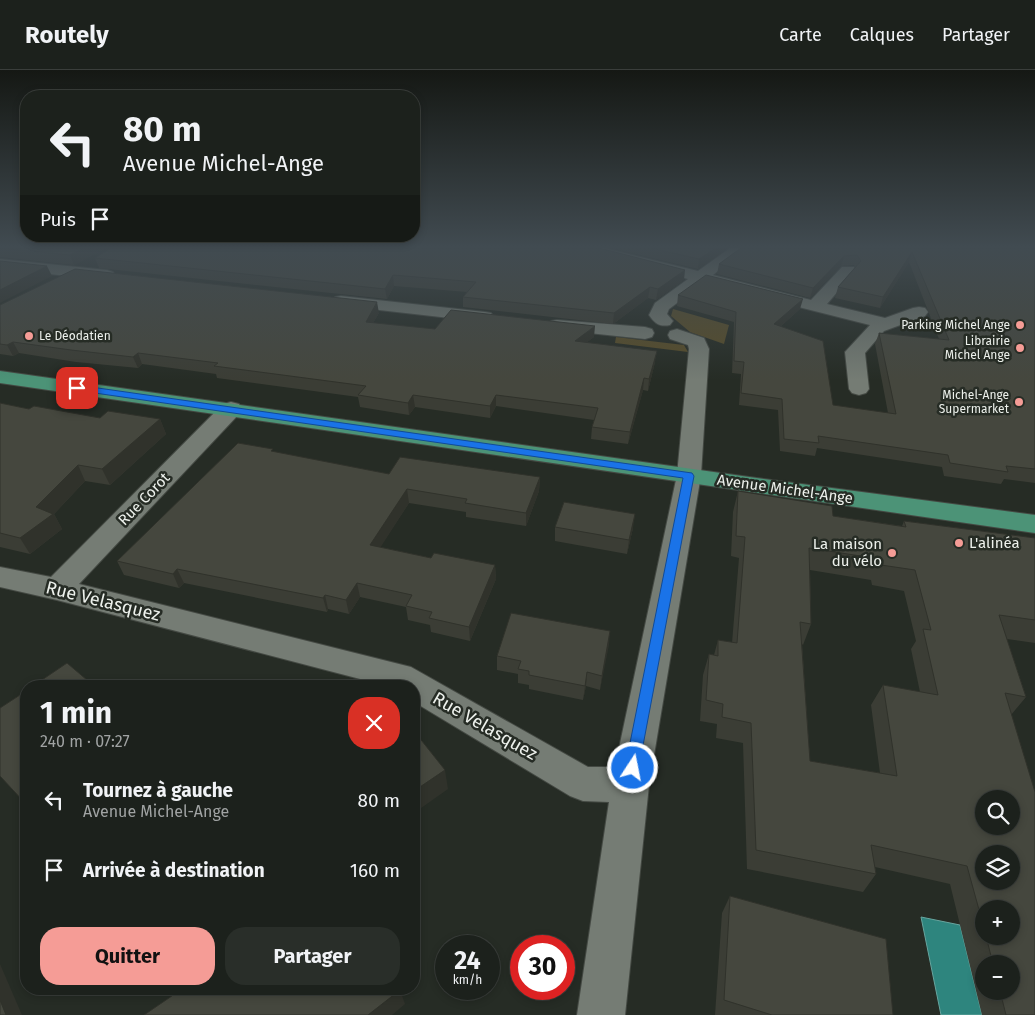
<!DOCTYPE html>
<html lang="fr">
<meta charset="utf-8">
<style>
:root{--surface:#1c211c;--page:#292e29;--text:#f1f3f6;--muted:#a0a3a3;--line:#3a3e3b;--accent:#f59c96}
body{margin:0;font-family:"Fira Sans",sans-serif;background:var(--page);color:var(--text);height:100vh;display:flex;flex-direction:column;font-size:19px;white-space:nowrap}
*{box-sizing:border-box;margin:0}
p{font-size:16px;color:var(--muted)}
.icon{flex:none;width:28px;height:28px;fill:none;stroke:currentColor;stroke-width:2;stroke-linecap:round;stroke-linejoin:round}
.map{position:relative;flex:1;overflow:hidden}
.side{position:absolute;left:20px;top:610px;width:400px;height:315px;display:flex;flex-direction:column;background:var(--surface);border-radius:20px;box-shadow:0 2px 8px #0003,0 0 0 1px var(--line)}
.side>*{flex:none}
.banner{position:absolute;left:20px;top:20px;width:400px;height:152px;border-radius:20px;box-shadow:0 2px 8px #0003,0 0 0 1px var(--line);background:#1c211c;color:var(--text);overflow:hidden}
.buttons{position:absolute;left:975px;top:720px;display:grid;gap:10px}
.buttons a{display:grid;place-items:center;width:45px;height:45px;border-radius:50%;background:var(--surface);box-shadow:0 2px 8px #0003,0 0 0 1px var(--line);font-size:25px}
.speed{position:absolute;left:435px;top:865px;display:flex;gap:10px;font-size:25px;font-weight:700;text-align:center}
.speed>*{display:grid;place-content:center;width:65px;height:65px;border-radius:50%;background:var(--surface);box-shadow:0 2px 8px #0003,0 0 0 1px var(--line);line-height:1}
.speed small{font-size:12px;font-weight:400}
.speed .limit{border:8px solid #d22;background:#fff;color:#111}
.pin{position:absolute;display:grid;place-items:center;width:42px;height:42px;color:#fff;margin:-21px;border-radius:10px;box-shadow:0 2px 8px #0006}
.me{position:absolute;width:55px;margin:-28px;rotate:11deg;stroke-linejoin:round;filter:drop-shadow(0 0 4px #0008)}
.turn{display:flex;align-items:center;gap:18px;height:105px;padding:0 20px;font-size:22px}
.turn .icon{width:65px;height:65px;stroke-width:2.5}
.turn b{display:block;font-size:35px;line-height:42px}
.then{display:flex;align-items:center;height:48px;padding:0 20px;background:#0003;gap:10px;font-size:19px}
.round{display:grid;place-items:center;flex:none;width:52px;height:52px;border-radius:20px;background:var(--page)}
.head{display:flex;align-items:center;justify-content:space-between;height:85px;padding:0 20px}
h1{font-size:30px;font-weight:700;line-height:38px}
.action{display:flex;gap:10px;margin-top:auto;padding:10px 20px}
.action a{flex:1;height:58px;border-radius:20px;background:var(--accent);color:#111;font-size:20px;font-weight:700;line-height:58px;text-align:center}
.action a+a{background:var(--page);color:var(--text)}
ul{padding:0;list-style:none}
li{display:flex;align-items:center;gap:15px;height:70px;padding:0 20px}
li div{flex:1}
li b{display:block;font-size:19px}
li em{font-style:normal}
header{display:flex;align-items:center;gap:30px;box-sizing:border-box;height:70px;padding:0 25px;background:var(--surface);border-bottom:1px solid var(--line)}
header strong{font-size:24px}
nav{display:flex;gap:28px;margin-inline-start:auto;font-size:18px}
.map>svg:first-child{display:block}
.green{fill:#584d29}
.water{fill:#2e857e;stroke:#67a59f}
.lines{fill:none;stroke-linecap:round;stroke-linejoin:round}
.minor-casing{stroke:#444943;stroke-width:2}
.major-casing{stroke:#444943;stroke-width:2}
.minor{fill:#757c74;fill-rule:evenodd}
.major{fill:#4c9377;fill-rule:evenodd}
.wall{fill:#3b3d35;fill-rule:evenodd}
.shaded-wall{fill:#30322b}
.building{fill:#45473e;stroke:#30322b;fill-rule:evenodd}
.route{fill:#1a73e8;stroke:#114b97}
.poi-dot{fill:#f59c96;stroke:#262c25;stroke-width:2}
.labels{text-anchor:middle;stroke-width:5;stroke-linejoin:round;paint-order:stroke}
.far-poi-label{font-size:12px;fill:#edf1ec;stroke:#262c25;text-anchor:end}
.street-label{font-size:15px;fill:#edf1ec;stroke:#262c25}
.poi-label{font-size:15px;fill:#edf1ec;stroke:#262c25;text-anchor:start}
.near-street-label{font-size:18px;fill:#edf1ec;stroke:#262c25}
</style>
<header>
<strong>Routely</strong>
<nav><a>Carte</a><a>Calques</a><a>Partager</a></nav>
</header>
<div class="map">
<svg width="1035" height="945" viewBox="0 0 1035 945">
<rect width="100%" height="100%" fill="#262c25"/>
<g class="green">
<path d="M673,239L729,255L724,274L690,262L671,246Z"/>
<path d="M616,267L684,275L688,282L615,273Z"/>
</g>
<path class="water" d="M921,847L960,855L982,945H941Z"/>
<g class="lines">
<g class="minor-casing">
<g id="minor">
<path d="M580,178H604L698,201L730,178H746L713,205L811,230L842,197H854L856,200L827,234L885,248L913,238L919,237L925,238L928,242L925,246L884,261L865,283L869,319L866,323L859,325L852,323L849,319L845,282L870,255L704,213L669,239L667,244L673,251L670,255C660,257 655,254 649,245L655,233L688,209L582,181Z"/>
<path d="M0,189L107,200L113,202L115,205L113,208L107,210L0,199Z"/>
<path d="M341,226L485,242L491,243L494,247L491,251L485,252L335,235L332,231L335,227Z"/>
<path d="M557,250L645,257L652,259L654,263L652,267L645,269L551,259L548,255L551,251Z"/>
<path d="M677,259L704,268L709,279L701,405L649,715L625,945H577L609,732L583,731L570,726L414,632V616H387L57,530L0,517V497L51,507L223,334L231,332L239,334L242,339L239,344L79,514L411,597L588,697H615L677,405L689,279L688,275L670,269L668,265L670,261Z"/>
</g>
</g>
<g class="major-casing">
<path id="major" d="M0,301L742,406L1035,445V463L0,313Z"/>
</g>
<use href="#minor" class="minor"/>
<use href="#major" class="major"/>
</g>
<g class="wall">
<path d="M0,178H106L74,195L0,187Z"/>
<path d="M611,178H728L698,199Z"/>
<path d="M741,178L1035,179V413L1004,409L1001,414L944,406L942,397L817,378L815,386L780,381L778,340L739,335L741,304L732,303L734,252L677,236L678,225L800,239L781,256L833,335L888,343L875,274L879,263L939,269L909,192L880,238L835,228L838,217L855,197L854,195L841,196L810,228L717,204L719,194Z"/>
<path d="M95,188L684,210L656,230L648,228L613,254L463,237V227L467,222L394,216L387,229L99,198Z"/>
<path d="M0,235L379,243L373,253L435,259L594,267L587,272L655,292L648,321L643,320L628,374L591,369L592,357L594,350L496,336L490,348L415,337L409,345L360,337L358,327L217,308L216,304L142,294L138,298L76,292L19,283L13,286L0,284Z"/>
<path d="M0,333L29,339L100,348L160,349L166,364L110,415L85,411L54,444L62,459L30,484L0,477Z"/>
<path d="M274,382L389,404L540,407L539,421L526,456L466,447V442L409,433L380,477L431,488L495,495L496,509L470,571L431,562L430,555L408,550L406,537L360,527L349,544L328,539L327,542L184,513L179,518L124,505L117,491Z"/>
<path d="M738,421L833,446L902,456L904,451L1035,468V573L1007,569L1026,627L1011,645L1035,945H982L950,814L875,797L876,804L863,822L747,799L743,673L716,668L717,654L700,651L703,605L709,584L714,585L718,570L732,573L739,488L731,486L733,442ZM810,500L871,510L872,515L904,521L916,571L911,579L920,622L883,615L871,635L880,703L810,691L802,574L803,575L811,554ZM984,839L1011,866H984ZM984,894H1011V921H984Z"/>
<path d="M555,457L633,458L627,484L555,471Z"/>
<path d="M610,561L600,620L586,616L583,630L529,619V615L518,613V604L497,600V586Z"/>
<path d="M730,826L893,945H715L722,843Z"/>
</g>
<g class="shaded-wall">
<path d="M84,178H106L74,195L70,185Z"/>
<path d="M716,178H728L698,199L699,189Z"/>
<path d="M912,182L909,192L880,238L883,227Z"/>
<path d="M844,186L841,196L810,228L813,218Z"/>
<path d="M47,196L52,206L0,233V220Z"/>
<path d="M685,200L684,210L656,230L658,219Z"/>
<path d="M393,205L394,216L387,229L385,219Z"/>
<path d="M650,217L648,228L613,254L614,243Z"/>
<path d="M803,229L800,239L771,265L774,254Z"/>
<path d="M377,232L379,243L367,263L366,252Z"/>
<path d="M595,256L594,267L574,282L575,271Z"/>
<path d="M13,272L19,283L13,286L7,275Z"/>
<path d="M657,281L655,292L648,321L649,309Z"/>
<path d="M138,283L142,294L138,298L133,287Z"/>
<path d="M644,308L643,320L628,374L630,362Z"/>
<path d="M413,325L415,337L409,345L408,333Z"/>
<path d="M496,325V336L490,348V336Z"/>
<path d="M160,349L166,364L110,415L102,399Z"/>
<path d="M78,395L85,411L54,444L62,459L30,484L20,468L36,437Z"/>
<path d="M540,407L539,421L526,456V443Z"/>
<path d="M407,419L409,433L373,489L370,475Z"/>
<path d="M635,444L633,458L627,484L629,470Z"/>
<path d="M495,495L496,509L470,571L469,557Z"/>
<path d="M177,499L184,513L179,518L173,504Z"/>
<path d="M357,513L360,527L349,544L346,530Z"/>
<path d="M325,525L328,539L327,542L323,528Z"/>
<path d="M610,561L609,575L600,620L602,606Z"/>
<path d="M587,602L586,616L583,630Z"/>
<path d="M445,700L448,719L414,743V721Z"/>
<path d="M0,894L22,945H6L0,930Z"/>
<path d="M400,920L405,934L392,945H368Z"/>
</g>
<g class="building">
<path d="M0,178H84L70,185Z"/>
<path d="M111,178H599L685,200L658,219L650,217L614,243L463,227L476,212L393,205L385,219L95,188Z"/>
<path d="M651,178H716L699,189Z"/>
<path d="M741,178H1031L1035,179V399L1006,396L1008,402L950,393L948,385L818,366L819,373L784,369L782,329L741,323L744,292L734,291L736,242L678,225L706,205L803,229L774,254L823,271L833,335L896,344L879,263L949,270L912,182L883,227L838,217L861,191L857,185L844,186L813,218L719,194Z"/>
<path d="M0,191L47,196L0,220Z"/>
<path d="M75,199L377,232L366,252L435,259L451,240L595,256L575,271L657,281L649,309L644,308L630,362L592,357L598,338L496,325L490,336L413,325L408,333L358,325L366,316L214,296L218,293L138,283L133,287L71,280L13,272L7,275L0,274V235Z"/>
<path d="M0,333L29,339L34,336L100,348L108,341L160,349L102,399L78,395L36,437L53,444L20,468L0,463Z"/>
<path d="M238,373L273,379L271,381L389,404L400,387L540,407L526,443L465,433L467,429L407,419L370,475L431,488L434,483L495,495L469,557L429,548L432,542L406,536L412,525L357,513L346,530L325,525L323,528L177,499L173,504L117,491Z"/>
<path d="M738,421L832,436L833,446L906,457L904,451L1035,468V550L999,545L1026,627L1005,623L1035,722V945H1006L1000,921H1011V894H993L986,866H1011V839H984V858L967,796L871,775L876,804L756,780L751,653L722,647L723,634L706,630L709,584L718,586V570L737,573L745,467L736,466ZM809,478L880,489L881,495L915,500L931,560L923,559L938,625L883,615L897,706L810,691L800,552L811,554ZM984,729H1011V756H984ZM984,784H1011V811H984Z"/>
<path d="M564,432L635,444L629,470L555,457Z"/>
<path d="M511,543L610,561L602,606L587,602L585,616L529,605V601L518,599L521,591L497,586Z"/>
<path d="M67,593L94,616H33Z"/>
<path d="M26,621V741L20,735L24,732L0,706V638Z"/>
<path d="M414,661L445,700L414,721Z"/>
<path d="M730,826L886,869L893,945H772L724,930Z"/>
<path d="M182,919H399L400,920L368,945H144Z"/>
<path d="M0,930L6,945H0Z"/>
</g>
<linearGradient id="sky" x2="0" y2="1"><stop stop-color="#151814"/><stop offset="0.57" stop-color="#414b51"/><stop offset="1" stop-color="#414b51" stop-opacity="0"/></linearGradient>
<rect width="1035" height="310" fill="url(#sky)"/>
<path class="route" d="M77,315L692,403L694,406L638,702L633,704L628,702L625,698L683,408L74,320V316Z"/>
<g class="poi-dot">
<circle cx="1020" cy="255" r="5"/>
<circle cx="29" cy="266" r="5"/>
<circle cx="1020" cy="278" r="5"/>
<circle cx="1019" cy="332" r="5"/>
<circle cx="959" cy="473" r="5"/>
<circle cx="892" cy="483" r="5"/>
</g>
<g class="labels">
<g class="far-poi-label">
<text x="1010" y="259">Parking Michel Ange</text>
<text x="39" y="270" text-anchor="start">Le Déodatien</text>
<text x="1010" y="275">Librairie<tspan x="1010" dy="14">Michel Ange</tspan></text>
<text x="1009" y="329">Michel-Ange<tspan x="1009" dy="14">Supermarket</tspan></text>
</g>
<g class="street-label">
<text transform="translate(785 419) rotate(8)" y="5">Avenue Michel-Ange</text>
<text transform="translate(144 429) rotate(-46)" y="5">Rue Corot</text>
</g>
<g class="poi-label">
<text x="969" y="478">L'alinéa</text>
<text x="882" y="479" text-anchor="end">La maison<tspan x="882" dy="17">du vélo</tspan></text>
</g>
<g class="near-street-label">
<text transform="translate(103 531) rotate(14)" y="6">Rue Velasquez</text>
<text transform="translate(485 656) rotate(30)" y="6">Rue Velasquez</text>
</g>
</g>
</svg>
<div class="buttons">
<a><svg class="icon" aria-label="search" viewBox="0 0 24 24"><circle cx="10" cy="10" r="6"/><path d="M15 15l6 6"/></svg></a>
<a><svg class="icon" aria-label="layers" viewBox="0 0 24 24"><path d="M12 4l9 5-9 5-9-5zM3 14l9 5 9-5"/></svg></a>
<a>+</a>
<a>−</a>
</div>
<div class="speed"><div>24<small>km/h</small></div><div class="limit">30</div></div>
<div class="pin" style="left:77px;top:318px;background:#d93025"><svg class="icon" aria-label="arrive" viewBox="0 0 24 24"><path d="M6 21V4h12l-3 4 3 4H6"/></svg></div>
<svg class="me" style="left:633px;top:698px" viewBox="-20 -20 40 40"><circle r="17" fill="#1a73e8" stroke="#fff" stroke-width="3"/><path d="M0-11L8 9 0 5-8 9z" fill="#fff"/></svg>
<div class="banner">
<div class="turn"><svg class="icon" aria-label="left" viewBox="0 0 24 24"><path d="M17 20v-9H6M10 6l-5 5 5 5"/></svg><div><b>80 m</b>Avenue Michel-Ange</div></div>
<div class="then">Puis<svg class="icon" aria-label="arrive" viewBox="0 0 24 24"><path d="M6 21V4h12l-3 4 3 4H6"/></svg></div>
</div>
<section class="side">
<div class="head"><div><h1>1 min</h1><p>240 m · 07:27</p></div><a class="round" style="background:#d93025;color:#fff"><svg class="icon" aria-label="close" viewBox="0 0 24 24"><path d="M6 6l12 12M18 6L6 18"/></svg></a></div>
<ul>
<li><svg class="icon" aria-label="left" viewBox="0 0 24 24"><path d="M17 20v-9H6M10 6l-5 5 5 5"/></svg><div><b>Tournez à gauche</b><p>Avenue Michel-Ange</p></div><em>80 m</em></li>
<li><svg class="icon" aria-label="arrive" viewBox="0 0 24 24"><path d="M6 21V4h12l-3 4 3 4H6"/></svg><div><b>Arrivée à destination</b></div><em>160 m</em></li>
</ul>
<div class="action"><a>Quitter</a><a>Partager</a></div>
</section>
</div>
